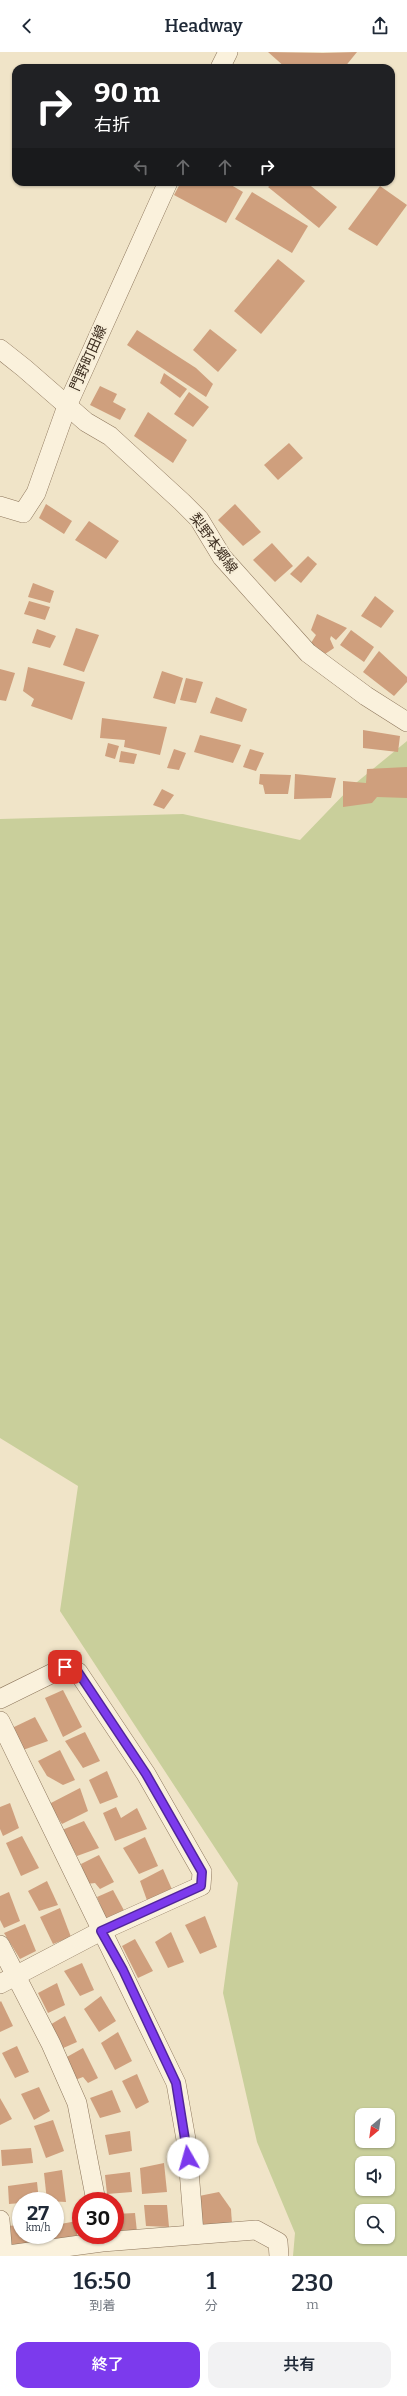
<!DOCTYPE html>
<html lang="ja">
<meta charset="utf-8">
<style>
:root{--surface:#fff;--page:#f2f2f3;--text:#1f2937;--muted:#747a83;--accent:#7c3aed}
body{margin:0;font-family:Bitter,"Noto Sans JP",serif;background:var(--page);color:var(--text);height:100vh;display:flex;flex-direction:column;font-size:15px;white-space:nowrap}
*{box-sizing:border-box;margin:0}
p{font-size:13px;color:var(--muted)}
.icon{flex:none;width:22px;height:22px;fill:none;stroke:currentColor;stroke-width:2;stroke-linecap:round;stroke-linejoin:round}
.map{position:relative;height:2204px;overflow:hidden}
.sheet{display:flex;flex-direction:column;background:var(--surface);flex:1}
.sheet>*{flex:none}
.guide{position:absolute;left:12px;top:12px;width:383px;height:122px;border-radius:12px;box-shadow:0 1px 3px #0004;background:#202124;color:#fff;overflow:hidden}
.needle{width:26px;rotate:209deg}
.controls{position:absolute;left:355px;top:2056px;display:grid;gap:8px}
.controls a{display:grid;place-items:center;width:40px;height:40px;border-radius:8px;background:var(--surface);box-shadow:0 1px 3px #0004;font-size:20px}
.speed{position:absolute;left:12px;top:2140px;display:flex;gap:8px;font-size:20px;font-weight:700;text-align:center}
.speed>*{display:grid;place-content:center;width:52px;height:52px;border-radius:50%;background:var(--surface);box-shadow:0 1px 3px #0004;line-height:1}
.speed small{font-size:10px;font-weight:400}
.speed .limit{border:6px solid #d22;background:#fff;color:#111}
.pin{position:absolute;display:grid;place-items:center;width:34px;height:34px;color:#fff;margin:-17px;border-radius:8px;box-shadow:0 2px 6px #0006}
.me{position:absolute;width:44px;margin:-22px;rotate:353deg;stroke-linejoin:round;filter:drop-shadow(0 0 3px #0008)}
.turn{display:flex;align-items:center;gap:14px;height:84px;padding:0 16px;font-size:18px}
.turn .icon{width:52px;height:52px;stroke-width:2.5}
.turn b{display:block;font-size:28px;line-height:34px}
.lanes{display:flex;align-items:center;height:38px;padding:0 16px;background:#0003;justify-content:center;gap:20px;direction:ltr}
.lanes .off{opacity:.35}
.eta{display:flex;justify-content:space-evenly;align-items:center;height:68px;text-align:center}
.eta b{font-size:24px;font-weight:600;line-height:28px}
.button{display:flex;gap:8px;margin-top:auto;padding:8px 16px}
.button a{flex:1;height:46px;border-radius:12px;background:var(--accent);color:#fff;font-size:16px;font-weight:600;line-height:46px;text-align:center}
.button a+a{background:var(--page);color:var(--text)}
header{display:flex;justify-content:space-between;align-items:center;height:52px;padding:0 16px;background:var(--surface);font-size:18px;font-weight:600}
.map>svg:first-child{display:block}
.green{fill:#c9cf9b;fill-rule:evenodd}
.building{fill:#cf9f7d}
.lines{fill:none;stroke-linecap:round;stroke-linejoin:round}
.street-casing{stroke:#8d765c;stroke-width:20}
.street{stroke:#faf1dc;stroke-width:19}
.route-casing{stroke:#51269a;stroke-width:10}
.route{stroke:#7c3aed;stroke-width:7}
.labels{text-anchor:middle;stroke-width:4;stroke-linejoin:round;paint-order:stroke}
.street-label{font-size:14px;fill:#3d2e20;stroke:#f7eed8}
</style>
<header><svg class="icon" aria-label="back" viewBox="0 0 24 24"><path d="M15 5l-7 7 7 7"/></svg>Headway<svg class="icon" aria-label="share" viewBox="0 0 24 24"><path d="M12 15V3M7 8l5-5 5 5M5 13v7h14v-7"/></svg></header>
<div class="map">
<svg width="407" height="2204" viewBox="0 0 407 2204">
<rect width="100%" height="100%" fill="#f0e4c8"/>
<path class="green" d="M407,689V2204H293L295,2181L257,2090L223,1941L238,1831L60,1559L78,1434L0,1386V767L183,762L300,788L351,735ZM362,2063H388V2089H362ZM362,2111H388V2137H362ZM362,2159H388V2185H362Z"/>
<g class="building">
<path d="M268,0L323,1L357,0L344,16H286Z"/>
<path d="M181,130H226L243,140L226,171L174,143Z"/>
<path d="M275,130H306L337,155L319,176L268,135Z"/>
<path d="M380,134L407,153L377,194L348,177Z"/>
<path d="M252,140L308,174L292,201L235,167Z"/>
<path d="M278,207L305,229L261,282L234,259Z"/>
<path d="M210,277L237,298L218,320L193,298Z"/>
<path d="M137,278L196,316L213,332L206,345L127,293Z"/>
<path d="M164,321L187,337L180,346L160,331Z"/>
<path d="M100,334L117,342L113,350L126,357L120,368L90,353Z"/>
<path d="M189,340L209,355L193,375L174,362Z"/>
<path d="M148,360L187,388L173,411L134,384Z"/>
<path d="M289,391L303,406L278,428L264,413Z"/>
<path d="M46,452L72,469L64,482L39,466Z"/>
<path d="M235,452L261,480L243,494L218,468Z"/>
<path d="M89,469L119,489L106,507L75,488Z"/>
<path d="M272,491L293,514L275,530L253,508Z"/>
<path d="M308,504L317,512L301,531L290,522Z"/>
<path d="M33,531L54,539L50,551L28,545Z"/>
<path d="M375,544L394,559L381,576L361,564Z"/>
<path d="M29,549L50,555L45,568L24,562Z"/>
<path d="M317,562L347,576L336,588L331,584L330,587L334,596L325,602L311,591L316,583L311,578Z"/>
<path d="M76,576L99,583L84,620L63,613Z"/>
<path d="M37,577L56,584L50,596L32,591Z"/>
<path d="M351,578L374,595L364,610L340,593Z"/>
<path d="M379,599L407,625V630L394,644L363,620Z"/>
<path d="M28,615L85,630L72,668L31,654L34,647L23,639Z"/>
<path d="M0,617L15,621L6,649L0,648Z"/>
<path d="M162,619L183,626L175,652L153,646Z"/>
<path d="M186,626L203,630L196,651L180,648Z"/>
<path d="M216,645L247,657L242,670L210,661Z"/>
<path d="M102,666L167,675L160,703L124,695L125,688L100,686Z"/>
<path d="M363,678L400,684L398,700L363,696Z"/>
<path d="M200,683L241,693L233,711L194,700Z"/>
<path d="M108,691L119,694L115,707L105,704Z"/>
<path d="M174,697L186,701L179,718L167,716Z"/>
<path d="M250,697L264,701L256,719L243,715Z"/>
<path d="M121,699L137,702L134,712L119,710Z"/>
<path d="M407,715V746L377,745L372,751L343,755V729L366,731L367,717Z"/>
<path d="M260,722L291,723L288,742H265L263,733L259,732Z"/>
<path d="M295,722L336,726L331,746L294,747Z"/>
<path d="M162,737L174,743L164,757L153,753Z"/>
<path d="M63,1638L82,1675L63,1685L45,1646Z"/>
<path d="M35,1665L48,1689L23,1698L12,1676Z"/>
<path d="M85,1680L100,1709L83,1716L65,1689Z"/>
<path d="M60,1698L75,1728L63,1733L47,1724L38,1709Z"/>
<path d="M107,1719L118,1745L100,1752L89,1728Z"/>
<path d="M80,1736L88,1759L62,1772L49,1752Z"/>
<path d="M10,1751L19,1776L3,1784L0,1777V1755Z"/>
<path d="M116,1755L121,1766L137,1756L147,1777L115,1789L103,1761Z"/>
<path d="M84,1769L99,1796L77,1804L62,1778Z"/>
<path d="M22,1784L39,1816L21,1824L6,1791Z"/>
<path d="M145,1785L158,1814L139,1822L123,1796Z"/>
<path d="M99,1803L114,1830L100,1837L95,1831L87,1832L81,1812Z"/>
<path d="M163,1817L174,1842L148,1851L140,1829Z"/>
<path d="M47,1829L58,1853L39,1859L28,1839Z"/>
<path d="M113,1838L126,1862L108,1871L97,1845Z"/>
<path d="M9,1840L20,1869L4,1876L0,1868V1844Z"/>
<path d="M60,1856L71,1885L53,1892L40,1865Z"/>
<path d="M205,1864L217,1895L200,1902L185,1873Z"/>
<path d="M25,1872L36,1899L20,1907L4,1881Z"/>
<path d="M171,1880L184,1910L168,1916L155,1890Z"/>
<path d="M135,1887L153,1919L138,1926L122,1894Z"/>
<path d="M82,1911L94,1938L80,1944L64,1919Z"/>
<path d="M57,1931L65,1953L48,1961L38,1941Z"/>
<path d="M101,1944L116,1969L99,1980L84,1957Z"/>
<path d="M1,1949L13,1974L0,1980V1950Z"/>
<path d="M65,1964L77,1990L61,1997L48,1974Z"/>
<path d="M118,1980L132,2009L115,2018L101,1991Z"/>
<path d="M17,1994L29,2020L15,2026L2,2001Z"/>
<path d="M83,1996L98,2026L88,2031L83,2025L75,2028L65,2006Z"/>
<path d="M137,2022L149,2050L136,2057L122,2029Z"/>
<path d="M39,2035L50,2059L34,2068L21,2042Z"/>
<path d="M112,2038L121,2060L100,2066L90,2046Z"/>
<path d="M0,2046L12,2067L0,2073Z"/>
<path d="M53,2068L64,2099L46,2106L34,2074Z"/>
<path d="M130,2079L132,2099L109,2103L105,2083Z"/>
<path d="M31,2096L33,2111L2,2114L1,2098Z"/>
<path d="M164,2111L167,2140L142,2142L140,2116Z"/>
<path d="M62,2118L66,2150L47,2149L44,2121Z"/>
<path d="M130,2120L132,2140L107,2142L105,2123Z"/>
<path d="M37,2130L39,2149H21V2151L9,2152L8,2134Z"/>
<path d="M219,2140L231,2157L232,2172H203L199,2144Z"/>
<path d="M144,2153H167L169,2175L146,2174Z"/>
<path d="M135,2161L137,2180L115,2181V2162Z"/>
<path d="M77,2169V2187L51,2188V2183H55V2173Z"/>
<path d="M21,2173V2183H40V2190L9,2193L7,2174Z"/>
</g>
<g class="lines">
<g class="street-casing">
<g id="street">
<path d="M220,16L228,0"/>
<path d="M0,297L24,316L86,370L110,384L182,450L199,467L222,505L308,601L366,644L407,670"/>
<path d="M0,454L23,461L36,441L67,354L168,130"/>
<path d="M0,1647L65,1615L78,1620L146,1722L202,1820L201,1834L101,1879L0,1932"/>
<path d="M0,1669L176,2031L187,2093L194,2181"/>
<path d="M0,1893L51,1992L77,2051L96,2149"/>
<path d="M0,2168L3,2204"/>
<path d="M0,2204L102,2190L256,2178L278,2190L279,2204"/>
</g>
</g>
<use href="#street" class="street"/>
</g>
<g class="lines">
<g class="route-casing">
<path id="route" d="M65,1615L78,1620L146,1722L202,1820L201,1834L101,1879L123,1918L176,2031L188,2106"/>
</g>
<use href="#route" class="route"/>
</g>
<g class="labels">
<g class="street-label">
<text transform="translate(88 306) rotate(-66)" y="5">門野町田線</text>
<text transform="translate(214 491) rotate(54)" y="5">梨野本郷線</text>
</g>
</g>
</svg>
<div class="controls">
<a><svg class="needle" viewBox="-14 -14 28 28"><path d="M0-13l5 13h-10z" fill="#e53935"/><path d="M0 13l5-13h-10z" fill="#747a83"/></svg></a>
<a><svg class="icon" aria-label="sound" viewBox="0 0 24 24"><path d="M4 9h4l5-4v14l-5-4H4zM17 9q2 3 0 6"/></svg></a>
<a><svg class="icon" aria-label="search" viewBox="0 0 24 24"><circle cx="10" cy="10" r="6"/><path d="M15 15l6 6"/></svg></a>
</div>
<div class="speed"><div>27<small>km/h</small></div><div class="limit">30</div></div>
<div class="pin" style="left:65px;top:1615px;background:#d93025"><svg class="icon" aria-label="arrive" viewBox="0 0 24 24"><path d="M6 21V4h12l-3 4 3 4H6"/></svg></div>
<svg class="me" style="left:188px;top:2106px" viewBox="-20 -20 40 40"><circle r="19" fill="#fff"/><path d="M0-13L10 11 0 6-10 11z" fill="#7c3aed"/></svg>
<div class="guide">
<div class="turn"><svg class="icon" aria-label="right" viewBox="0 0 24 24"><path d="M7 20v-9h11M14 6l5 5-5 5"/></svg><div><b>90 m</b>右折</div></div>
<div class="lanes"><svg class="icon off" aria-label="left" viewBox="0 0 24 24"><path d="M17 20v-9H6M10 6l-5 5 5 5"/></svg><svg class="icon off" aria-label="ahead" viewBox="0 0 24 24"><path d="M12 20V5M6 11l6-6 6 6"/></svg><svg class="icon off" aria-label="ahead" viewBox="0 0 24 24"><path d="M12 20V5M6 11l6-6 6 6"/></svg><svg class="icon" aria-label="right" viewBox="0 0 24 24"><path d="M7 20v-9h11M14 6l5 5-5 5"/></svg></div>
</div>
</div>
<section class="sheet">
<div class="eta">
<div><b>16:50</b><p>到着</p></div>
<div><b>1</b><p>分</p></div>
<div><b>230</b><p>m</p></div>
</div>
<div class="button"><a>終了</a><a>共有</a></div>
</section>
